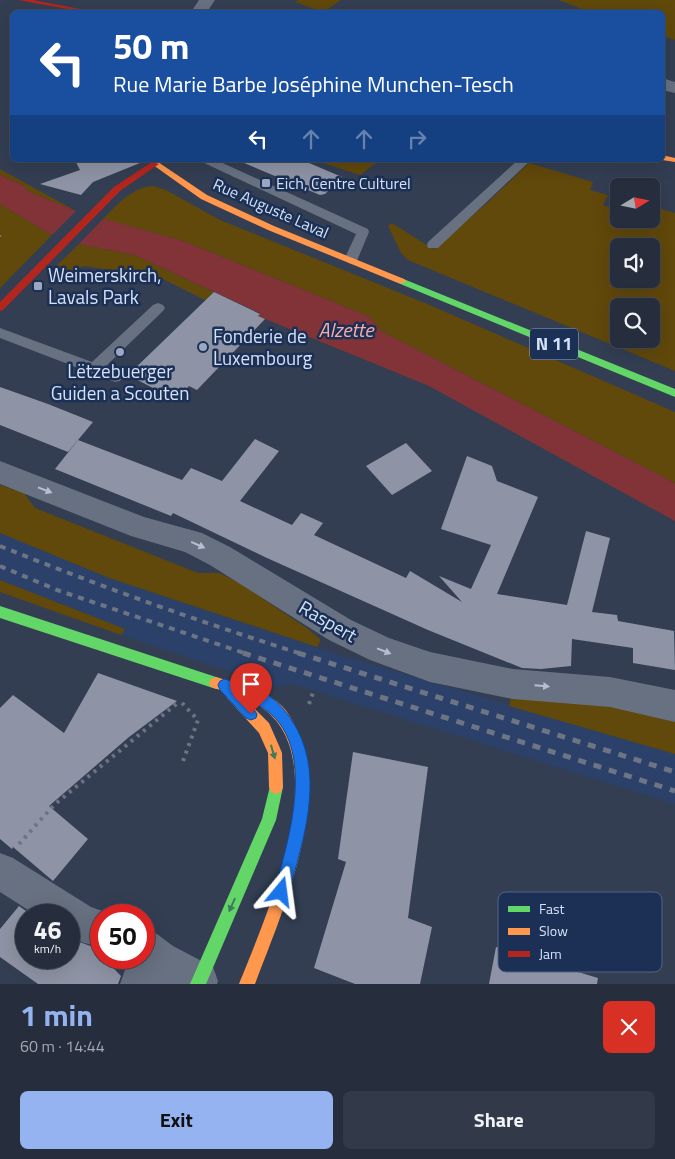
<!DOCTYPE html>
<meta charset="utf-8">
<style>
:root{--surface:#262e3e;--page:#323a49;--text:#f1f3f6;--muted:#a4a8b0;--line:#424a58;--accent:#95b2f1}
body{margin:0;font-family:"Titillium Web",sans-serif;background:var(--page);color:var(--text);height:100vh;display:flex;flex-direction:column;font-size:19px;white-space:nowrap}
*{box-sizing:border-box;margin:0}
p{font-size:16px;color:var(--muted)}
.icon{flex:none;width:28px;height:28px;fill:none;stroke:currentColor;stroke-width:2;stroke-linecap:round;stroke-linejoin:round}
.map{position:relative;height:984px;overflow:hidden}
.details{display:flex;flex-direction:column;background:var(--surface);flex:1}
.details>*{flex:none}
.top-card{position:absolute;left:10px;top:10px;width:655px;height:152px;border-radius:8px;box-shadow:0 5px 20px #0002,0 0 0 1px var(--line);background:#1a4fa0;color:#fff;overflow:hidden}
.needle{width:32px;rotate:80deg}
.buttons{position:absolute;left:610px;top:178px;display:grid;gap:10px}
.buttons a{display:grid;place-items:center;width:50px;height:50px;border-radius:8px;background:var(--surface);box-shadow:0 5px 20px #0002,0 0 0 1px var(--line);font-size:25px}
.speed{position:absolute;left:15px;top:904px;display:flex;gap:10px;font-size:25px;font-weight:700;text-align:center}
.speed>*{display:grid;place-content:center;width:65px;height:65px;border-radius:50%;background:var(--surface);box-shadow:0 5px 20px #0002,0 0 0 1px var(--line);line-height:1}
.speed small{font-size:12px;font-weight:400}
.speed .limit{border:8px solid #d22;background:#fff;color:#111}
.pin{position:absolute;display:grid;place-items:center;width:42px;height:42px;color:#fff;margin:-51px -21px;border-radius:50% 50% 50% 0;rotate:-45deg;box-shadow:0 0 5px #0007}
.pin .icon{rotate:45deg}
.me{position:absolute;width:55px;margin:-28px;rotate:16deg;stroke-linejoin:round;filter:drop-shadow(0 0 4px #0008)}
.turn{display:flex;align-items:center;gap:18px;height:105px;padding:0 20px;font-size:22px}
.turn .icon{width:65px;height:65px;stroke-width:2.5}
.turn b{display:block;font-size:35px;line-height:42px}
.lanes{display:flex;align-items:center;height:48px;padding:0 20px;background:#0003;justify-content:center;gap:25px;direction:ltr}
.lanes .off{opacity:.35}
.round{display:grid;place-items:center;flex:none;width:52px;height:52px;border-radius:8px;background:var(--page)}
.summary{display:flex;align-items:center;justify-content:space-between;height:85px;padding:0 20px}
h1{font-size:30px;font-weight:700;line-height:38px;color:var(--accent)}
.action{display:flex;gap:10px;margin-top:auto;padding:10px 20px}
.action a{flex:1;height:58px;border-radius:8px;background:var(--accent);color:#111;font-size:20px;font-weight:700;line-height:58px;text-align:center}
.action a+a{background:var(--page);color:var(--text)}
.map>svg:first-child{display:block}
.built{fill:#2b416a}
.green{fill:#61480b;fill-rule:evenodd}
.water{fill:#823338}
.pier{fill:#333e53}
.building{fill:#8e94a5}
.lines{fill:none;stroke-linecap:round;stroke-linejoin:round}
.path-far1{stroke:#6c7483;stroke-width:2.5;stroke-dasharray:2 3;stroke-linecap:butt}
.path{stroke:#6c7483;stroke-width:4;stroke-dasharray:3 5;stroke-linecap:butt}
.lane{fill:#687181;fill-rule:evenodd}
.street{fill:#687181;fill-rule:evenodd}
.fast{fill:#63d668;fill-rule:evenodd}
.slow{fill:#ff974d;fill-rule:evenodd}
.jam{fill:#b3261e;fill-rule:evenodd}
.rail-far1{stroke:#6d7584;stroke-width:4;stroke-dasharray:6 6;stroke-linecap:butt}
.rail{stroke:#6d7584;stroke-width:5;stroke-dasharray:8 8;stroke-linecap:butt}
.oneway{fill:#b3bfd5}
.oneway2{fill:#3c7b5e}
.route{fill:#1a73e8;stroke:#114b97}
.poi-dot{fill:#9ba8bf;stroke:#1c3055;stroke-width:2}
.labels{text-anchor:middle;stroke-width:5;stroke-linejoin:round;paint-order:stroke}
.far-poi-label{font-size:16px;fill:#d3e1f9;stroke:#1c3055;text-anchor:start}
.far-street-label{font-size:16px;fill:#d3e1f9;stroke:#1c3055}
.shield{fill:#1c3055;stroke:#9cacc8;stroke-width:1}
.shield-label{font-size:18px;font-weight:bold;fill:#d3e1f9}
.poi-label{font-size:19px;fill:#d3e1f9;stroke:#1c3055;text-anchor:start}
.street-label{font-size:19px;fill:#d3e1f9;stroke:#1c3055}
.water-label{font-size:20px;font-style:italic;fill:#f8aca9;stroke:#1c3055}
.key{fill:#1c3055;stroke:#536586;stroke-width:1}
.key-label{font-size:14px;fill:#d3e1f9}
</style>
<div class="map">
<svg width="675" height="984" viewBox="0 0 675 984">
<rect width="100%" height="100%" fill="#333e53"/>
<path class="built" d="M0,533L109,578L330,652L675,754V804L293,684L277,687L121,635L125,629L0,580Z"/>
<g class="green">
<path d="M298,0H341L323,12L295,2Z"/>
<path d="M558,0H675V40L663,36L662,12H591Z"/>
<path d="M314,160H380L360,175Z"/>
<path d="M529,163L593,182L590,190L608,195L603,205L619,210V219H651V206L675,213V371L408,260L401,253L388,226L392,223L433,249L487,203ZM619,246H651V279H619ZM619,306H651V339H619Z"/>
<path d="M0,169L76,211L27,191L24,186L0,175Z"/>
<path d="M153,186L166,190L220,220L425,303L675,412V483L381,331L370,317L183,241L103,219C117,205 132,187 153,186Z"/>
<path d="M0,204L52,235L0,288Z"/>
<path d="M79,244L135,255L214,292L205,300L155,275L119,268L117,271L84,266L69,272L55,267Z"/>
<path d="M0,485L24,493L35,508L198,573H219L238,582L308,629L321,640L317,647L109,578L0,533Z"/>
<path d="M0,580L125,629L121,635L0,592Z"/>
<path d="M512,692L675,717V754L509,706Z"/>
</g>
<path class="water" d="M0,175L24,186L27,191L76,211L183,241L370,317L381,331L675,483V521L429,386L258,316L260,313L135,255L79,244L52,235L0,204Z"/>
<path class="pier" d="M78,209L105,217L77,246L51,236Z"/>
<g class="building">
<path d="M75,160H138L140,163L93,182L81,195L40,184L80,170Z"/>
<path d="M237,160H302L342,177L325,194L320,195Z"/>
<path d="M214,292L260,314L258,316L265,319L197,390L189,386L176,400L128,375Z"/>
<path d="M0,387L48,404L93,422L68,452L0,425Z"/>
<path d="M255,439L279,451L240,501L292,525L301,513L323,523L314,535L406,578L410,571L462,602L439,576L471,589L491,545L441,529L467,456L492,466L497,481L538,497L497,594L567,605L586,531L610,538L592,612L617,615L618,621L674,631L675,670L633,663V648L572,639L571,666L541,669L522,668L428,630L267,558L173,513L171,516L55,469L78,440L182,480L191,468L222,481Z"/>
<path d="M406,443L432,471L392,495L366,466Z"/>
<path d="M98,673L177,701L129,737L49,806L88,839L53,881L13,847L12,849L0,839V708L13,695L64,733Z"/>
<path d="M353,752L428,767L408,918L432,927L420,984H355L314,968L346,862L338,859Z"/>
<path d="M19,906L26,911V958H69V938L93,947L121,976L118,984H38L0,957V929Z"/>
<path d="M496,947L598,978L597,984H489Z"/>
</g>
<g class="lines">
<path class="path-far1" d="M0,235V238"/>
<g class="path">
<path d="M182,703L198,720L183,761"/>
<path d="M309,704L314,690"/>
<path d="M19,844L54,805L180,701"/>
</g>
<g class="lane">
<path d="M200,160H216L368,229L369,232L356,263L351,264L344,260L356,234L202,162Z"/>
<path d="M518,160H531L438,248H428L427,245L428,242Z"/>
<path d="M158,303L163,305L165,308L163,311L105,367L120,373L122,377L120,381L115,382L0,338V328L92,362L153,305Z"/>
</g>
<g class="street">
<path d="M199,0H215L207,12H191Z"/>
<path d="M662,78L675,82V93L662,90Z"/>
<path d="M0,461L144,517L202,533L230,547L351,620L389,638L430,652L513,669L610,677L675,690V722L610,707L513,699L430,682L370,660L329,640L210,565L185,552L131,536L0,484Z"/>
<path d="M0,853L13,858L91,907L114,915H101V947L84,943L69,936V915H36L0,892Z"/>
<path d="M144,928L157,934L173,946L213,967L218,981L217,984H120L125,970L133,962L129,958H144Z"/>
</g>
<g class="fast">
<path d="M401,278L675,389V397L398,283V279Z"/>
<path d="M0,606L216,677L221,679L223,683L221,687L216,689L0,618Z"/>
<path d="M276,780L281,782L283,787L276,820L206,984H190L262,819L271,782Z"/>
</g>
<g class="slow">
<path d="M662,155L675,158V162L662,160Z"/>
<path d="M146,160H155L207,195L274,226L404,279L406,281L404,283H398L268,230L201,199Z"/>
<path d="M216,677C238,684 264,689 282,706C288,712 292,720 296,728C333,799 281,915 255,984H239C266,916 347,738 245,699L269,723L280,748L282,753L283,787L281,792L276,794L271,792L269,787L268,753L259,733L227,698L226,692L211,687L209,683L211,679Z"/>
</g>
<g class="jam">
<path d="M18,0H33L96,12H84Z"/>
<path d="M152,162L159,164L120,191L3,310L0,311V302L114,187Z"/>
</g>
<g class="rail-far1">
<path d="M0,546C99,586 200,622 302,654"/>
<path d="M0,566L57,590L247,654"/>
</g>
<g class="rail">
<path d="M243,653L675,791"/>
<path d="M298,653L675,772"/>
</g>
</g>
<defs><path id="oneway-solid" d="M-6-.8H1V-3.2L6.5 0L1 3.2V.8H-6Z" transform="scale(1.25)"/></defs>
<g class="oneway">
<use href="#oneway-solid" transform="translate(45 490) rotate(21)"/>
<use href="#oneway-solid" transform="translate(198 545) rotate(24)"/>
<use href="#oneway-solid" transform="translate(384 651) rotate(21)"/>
<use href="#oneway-solid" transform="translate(542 686) rotate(5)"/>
</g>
<g class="oneway2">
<use href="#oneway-solid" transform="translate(273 752) rotate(74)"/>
<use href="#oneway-solid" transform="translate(232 905) rotate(114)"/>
</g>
<path class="route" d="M225,679C237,684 252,687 264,693C279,701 289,715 297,729C324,780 303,840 289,892L286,897L281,899L276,897L274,892C290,835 324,728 247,700L257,714L256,718L251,720L246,718L220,690L218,685L220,681Z"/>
<g class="poi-dot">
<rect x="261" y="178" width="10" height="10" rx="2.5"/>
<rect x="33" y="281" width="10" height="10" rx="2.5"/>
<circle cx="203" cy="347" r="5"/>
<circle cx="120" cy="352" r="5"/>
</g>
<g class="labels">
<g class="far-poi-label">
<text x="276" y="189">Eich, Centre Culturel</text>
</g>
<g class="far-street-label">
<text transform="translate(271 208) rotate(24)" y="6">Rue Auguste Laval</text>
</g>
<rect class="shield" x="530" y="328.5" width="48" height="31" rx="4"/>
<g class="shield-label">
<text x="554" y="350">N 11</text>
</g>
<g class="poi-label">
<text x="48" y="282">Weimerskirch,<tspan x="48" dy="22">Lavals Park</tspan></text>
<text x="213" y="343">Fonderie de<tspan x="213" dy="22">Luxembourg</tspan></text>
<text x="120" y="378" text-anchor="middle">Lëtzebuerger<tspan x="120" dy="22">Guiden a Scouten</tspan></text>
</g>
<g class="street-label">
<text transform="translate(328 621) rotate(30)" y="7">Raspert</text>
</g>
<g class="water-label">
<text x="346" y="337">Alzette</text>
</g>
</g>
<rect x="498" y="892" width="164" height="80" rx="8" class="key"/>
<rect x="508" y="906" width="22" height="6" fill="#63d668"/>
<rect x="508" y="928" width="22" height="7" fill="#ff974d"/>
<rect x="508" y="951" width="22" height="6" fill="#b3261e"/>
<g class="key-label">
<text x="539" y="914">Fast</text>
<text x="539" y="936">Slow</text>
<text x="539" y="959">Jam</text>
</g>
</svg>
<div class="buttons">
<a><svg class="needle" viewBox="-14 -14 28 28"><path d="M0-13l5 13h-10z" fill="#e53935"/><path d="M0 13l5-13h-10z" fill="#a4a8b0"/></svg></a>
<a><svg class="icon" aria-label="sound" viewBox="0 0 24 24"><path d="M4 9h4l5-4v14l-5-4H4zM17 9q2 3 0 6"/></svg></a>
<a><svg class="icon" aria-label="search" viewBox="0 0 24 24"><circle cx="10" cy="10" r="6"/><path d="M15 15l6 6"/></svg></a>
</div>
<div class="speed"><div>46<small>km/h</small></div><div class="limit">50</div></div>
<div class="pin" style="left:251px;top:714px;background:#d93025"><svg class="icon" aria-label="arrive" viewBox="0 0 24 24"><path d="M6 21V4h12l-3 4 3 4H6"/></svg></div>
<svg class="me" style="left:281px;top:892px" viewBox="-20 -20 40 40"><path d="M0-17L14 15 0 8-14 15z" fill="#1a73e8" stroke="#fff" stroke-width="4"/></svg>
<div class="top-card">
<div class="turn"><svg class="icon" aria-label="left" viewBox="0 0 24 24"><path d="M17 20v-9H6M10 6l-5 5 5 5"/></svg><div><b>50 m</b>Rue Marie Barbe Joséphine Munchen-Tesch</div></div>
<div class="lanes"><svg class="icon" aria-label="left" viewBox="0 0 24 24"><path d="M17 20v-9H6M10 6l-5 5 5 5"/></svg><svg class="icon off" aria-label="ahead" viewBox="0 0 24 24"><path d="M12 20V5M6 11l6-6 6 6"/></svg><svg class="icon off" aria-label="ahead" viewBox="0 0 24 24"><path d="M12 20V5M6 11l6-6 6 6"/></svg><svg class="icon off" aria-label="right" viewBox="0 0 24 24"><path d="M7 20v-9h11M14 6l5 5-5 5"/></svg></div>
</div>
</div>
<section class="details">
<div class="summary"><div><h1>1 min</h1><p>60 m · 14:44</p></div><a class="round" style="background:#d93025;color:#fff"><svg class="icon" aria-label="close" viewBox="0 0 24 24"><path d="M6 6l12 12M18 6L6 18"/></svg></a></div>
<div class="action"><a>Exit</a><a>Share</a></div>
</section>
